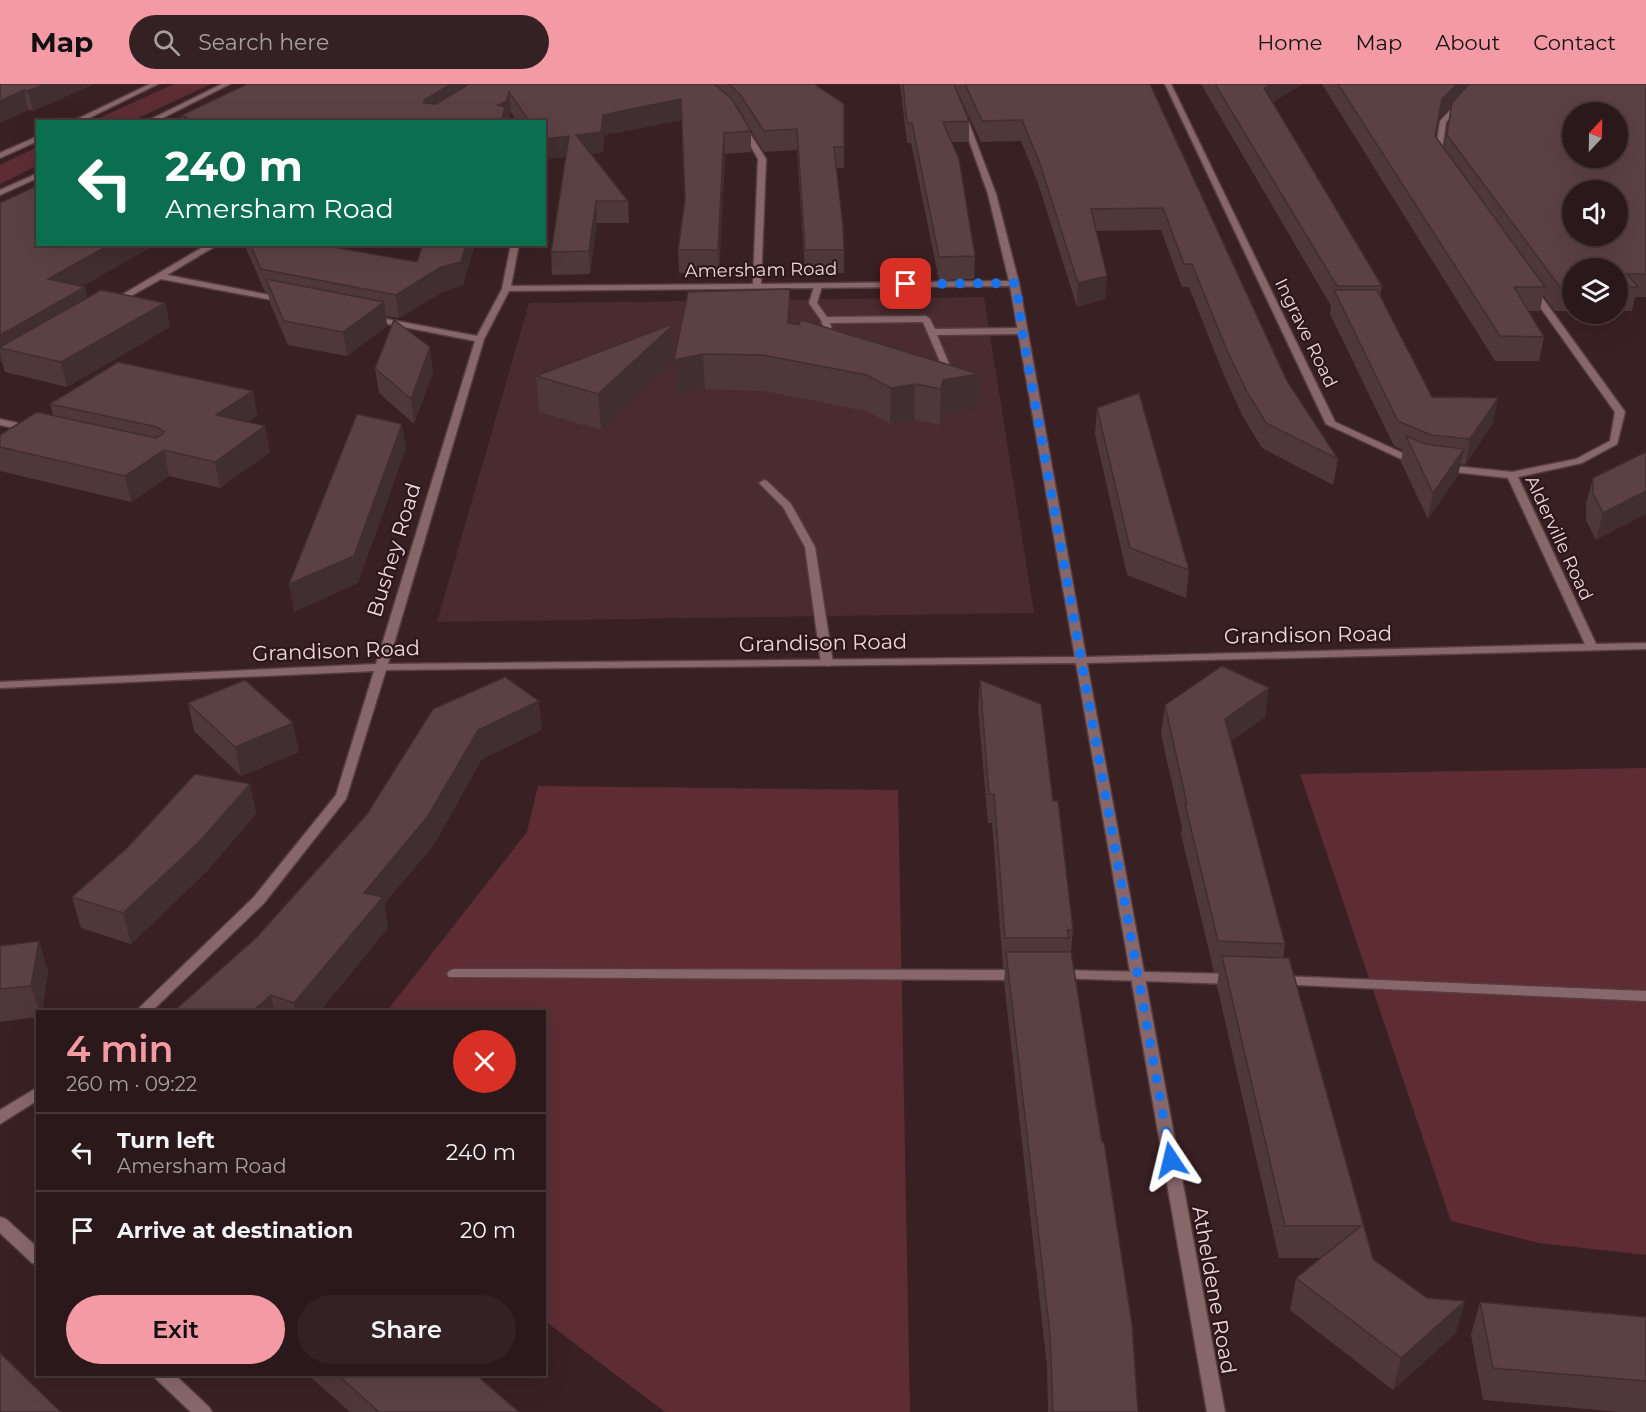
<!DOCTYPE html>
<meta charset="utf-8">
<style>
:root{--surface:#2b181a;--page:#332123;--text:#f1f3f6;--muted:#a6a0a2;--line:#473739;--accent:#f49aa5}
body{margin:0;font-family:Montserrat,sans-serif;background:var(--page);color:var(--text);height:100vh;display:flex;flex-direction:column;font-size:22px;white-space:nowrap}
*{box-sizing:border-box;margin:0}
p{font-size:20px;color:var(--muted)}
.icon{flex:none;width:33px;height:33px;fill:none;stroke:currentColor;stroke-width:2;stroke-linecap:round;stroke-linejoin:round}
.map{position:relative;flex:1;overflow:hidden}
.panel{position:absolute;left:36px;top:926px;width:510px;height:366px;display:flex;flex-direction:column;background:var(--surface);border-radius:0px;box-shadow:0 6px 24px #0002,0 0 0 2px var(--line)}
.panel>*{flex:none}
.guide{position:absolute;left:36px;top:36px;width:510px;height:126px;border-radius:0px;box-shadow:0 6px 24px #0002,0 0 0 2px var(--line);background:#0b6e4f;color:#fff;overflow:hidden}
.needle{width:39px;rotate:22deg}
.fabs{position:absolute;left:1562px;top:18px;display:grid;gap:12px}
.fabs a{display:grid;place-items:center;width:66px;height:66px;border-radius:50%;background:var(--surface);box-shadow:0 6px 24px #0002,0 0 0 2px var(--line);font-size:30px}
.pin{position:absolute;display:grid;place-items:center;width:51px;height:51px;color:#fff;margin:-26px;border-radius:12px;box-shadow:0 3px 9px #0006}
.me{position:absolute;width:66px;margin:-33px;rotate:350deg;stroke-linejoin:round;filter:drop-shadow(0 0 4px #0008)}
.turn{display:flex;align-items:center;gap:21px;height:126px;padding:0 30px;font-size:27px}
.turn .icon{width:78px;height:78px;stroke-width:2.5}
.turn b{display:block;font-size:42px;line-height:51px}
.round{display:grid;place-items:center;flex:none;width:63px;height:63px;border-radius:32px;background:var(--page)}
.summary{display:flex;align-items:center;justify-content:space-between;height:102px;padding:0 30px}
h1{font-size:36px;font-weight:600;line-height:45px;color:var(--accent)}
.button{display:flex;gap:12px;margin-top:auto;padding:12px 30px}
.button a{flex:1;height:69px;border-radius:36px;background:var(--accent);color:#111;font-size:24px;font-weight:600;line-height:69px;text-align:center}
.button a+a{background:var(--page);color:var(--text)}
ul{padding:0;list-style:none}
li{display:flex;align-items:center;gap:18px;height:78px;padding:0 30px;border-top:2px solid var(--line)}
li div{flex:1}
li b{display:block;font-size:22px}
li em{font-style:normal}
header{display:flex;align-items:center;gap:36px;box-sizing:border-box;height:84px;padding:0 30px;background:var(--accent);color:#111}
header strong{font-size:28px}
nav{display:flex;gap:33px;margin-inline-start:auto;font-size:21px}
.search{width:420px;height:54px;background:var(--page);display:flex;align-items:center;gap:15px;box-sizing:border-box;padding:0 21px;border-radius:33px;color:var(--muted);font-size:22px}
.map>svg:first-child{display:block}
.built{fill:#4a2b2f}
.green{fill:#5e2d34}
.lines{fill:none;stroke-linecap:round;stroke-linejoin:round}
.lane-casing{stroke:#553d40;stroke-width:3}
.street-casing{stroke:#553d40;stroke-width:3}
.lane{fill:#88676a;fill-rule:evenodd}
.street{fill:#88676a;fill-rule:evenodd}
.wall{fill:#4f383a;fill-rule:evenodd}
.shaded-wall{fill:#402e30}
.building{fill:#5c4144;stroke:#402e30;stroke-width:1.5;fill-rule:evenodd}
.route{stroke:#1a73e8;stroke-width:10;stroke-dasharray:0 18}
.labels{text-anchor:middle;stroke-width:4.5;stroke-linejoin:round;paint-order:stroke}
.far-street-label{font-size:18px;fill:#ead8da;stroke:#2e171a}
.street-label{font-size:21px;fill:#ead8da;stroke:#2e171a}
</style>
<header>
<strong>Map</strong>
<div class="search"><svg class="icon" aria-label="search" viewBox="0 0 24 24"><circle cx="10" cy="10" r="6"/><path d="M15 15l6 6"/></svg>Search here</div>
<nav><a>Home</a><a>Map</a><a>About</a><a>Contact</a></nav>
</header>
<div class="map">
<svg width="1646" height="1328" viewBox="0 0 1646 1328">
<rect width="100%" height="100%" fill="#392023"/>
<path class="built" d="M984,213L1034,529L437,538L529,219Z"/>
<g class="green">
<path d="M174,0H211L132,37H93Z"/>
<path d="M37,63V82L0,100V81Z"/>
<path d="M1646,684V1171L1539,1159L1451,1137L1300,690Z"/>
<path d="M538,702L898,706L910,1328H665L545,1237L544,927H387L527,748Z"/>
</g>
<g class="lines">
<g class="lane-casing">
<g id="lane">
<path d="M815,200L822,202L817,219L827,233L926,232L930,235L935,245L1022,244L1026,247L1022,250L937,251L952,287L953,294L949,297L945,294L944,287L923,238L830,239L836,258L829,260L821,236L809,219Z"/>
<path d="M764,396L767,397L791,420L815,463L833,579L831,581L827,582L821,579L805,463L783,423L759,399Z"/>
<path d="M454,885L1020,886L1025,888L1027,891L1025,894L1020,896L449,893L447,890L449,887Z"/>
<path d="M1059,886L1233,890L1238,892L1240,895L1238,898L1233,900L1054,894L1052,891L1054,888Z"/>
<path d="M1281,892L1646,907V917L1276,900L1274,897L1276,894Z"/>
</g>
</g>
<g class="street-casing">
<g id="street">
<path d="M150,0H158L81,38H71Z"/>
<path d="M222,0H230L155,38H145Z"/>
<path d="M1165,0H1171L1335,338L1420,377V381H1414L1326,340Z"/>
<path d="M1475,0H1482L1446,38L1441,74L1434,76L1440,37Z"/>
<path d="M963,29L966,31L996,110L1019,199L1086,573L1585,560L1508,394L1445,387L1440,384L1445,381L1512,388L1576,375L1610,357L1615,328L1530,209V205H1536L1625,328L1617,360L1582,379L1518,393L1596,560L1646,559V565L1087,579L1225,1328H1207L1076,579L386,586L346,715L264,819L152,927H136L254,813L336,711L374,587L0,604V598L376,580L475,257L373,237L369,234L370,232L477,252L502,205L511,160H519L511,202L753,200L758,75L741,45L744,43L747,45L766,75L761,200L1009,197L988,110L960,31ZM1010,202L1075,573L388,580L484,255L509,207Z"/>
<path d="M38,52V57L0,74V69Z"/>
<path d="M38,89V94L0,111V106Z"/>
<path d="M208,160H219L167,191L285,214L289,217L288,219L161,195L115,221L108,219Z"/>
<path d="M0,335L35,343L37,345L32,348L0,341Z"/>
<path d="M38,1003V1016L0,1040V1026Z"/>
<path d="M0,1133L6,1135L38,1164V1180L32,1179L0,1149Z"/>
<path d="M153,1290H174L209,1323L212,1328H191L156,1295Z"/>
</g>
</g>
<use href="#lane" class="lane"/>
<use href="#street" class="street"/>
</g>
<g class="wall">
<path d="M0,0H94L33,27L28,26L0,39Z"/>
<path d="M247,0H814L844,20V84H836L844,166V189L805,188L797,66L764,68L746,39L751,47V68L725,70L719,189H679L678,166L685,116L682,36L604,51L603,68L591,70L628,117L629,139H597L590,190L552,191L551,168L566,73L544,38H517L511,28L508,37L181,36L180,32Z"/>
<path d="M900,0H954L969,37V58H952L975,172L974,195L939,196L911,59H907Z"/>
<path d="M954,0H1150L1287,297L1338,375L1333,401L1262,364L1242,331L1223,289L1189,203H1182L1161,146L1096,147L1107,192L1105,215L1077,223L1038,99L1021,57L981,58Z"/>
<path d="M1201,0H1303L1272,18L1382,202L1380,212L1432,313L1493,339L1465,381L1460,380L1458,391L1428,435L1401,378L1403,366L1394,362L1330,230L1331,222Z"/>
<path d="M1322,0H1646V213H1635L1632,227H1617V184H1572V227H1555L1543,211L1540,227H1528L1544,253L1539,277H1495ZM1451,22L1448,39L1444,65L1435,52L1438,35Z"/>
<path d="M0,119L38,160H156L83,202L87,214L165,219L170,243L67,303L5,288L2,277L0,278Z"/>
<path d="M244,160H316L417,178L423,160H475L463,201L444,207L399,234L386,232L387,242L347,272L288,261L270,219L268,209L265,208Z"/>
<path d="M790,205V239L979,290L977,325L942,331L940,341L914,336L890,340L867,327L763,307L705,305L676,311L674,276Z"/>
<path d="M673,278L601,346L539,328L536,292Z"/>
<path d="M375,284L433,287L414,340L379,309Z"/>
<path d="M253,307L257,332L248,338L265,342L270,368L220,404L169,392L131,418L0,387V351L53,331L50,320Z"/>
<path d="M1097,324L1189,486L1186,514L1127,491L1095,350Z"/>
<path d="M1646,368L1596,456L1586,436V420L1593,394Z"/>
<path d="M980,596L1053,717L1073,846L1071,868L1138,1328H1048L1047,1282L1004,898L1005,884H1003L992,739H988L978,624Z"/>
<path d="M188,619L299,668L241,692L194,647Z"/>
<path d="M1165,621L1265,633L1231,657L1285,860L1283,874L1373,1175L1456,1249L1393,1306L1290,1226L1296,1194L1322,1174H1279L1217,902L1219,888H1214L1181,750L1182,744L1161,650Z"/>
<path d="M433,625L542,646L482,675L433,762L384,820L388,844L320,927H174L257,853L367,730Z"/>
<path d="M250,700L256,730L206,788L131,860L81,844L72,813Z"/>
<path d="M39,857L48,888L42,927H38V933L0,938V862Z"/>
<path d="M1480,1218L1646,1233V1328H1620L1483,1316L1471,1251Z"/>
<path d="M307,1290H475L519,1328H350Z"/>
</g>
<g class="shaded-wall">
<path d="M45,0H94L33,27L28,7Z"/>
<path d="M451,0H487L427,36L424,19V16Z"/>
<path d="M1272,0H1303L1262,25L1264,4Z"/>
<path d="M1457,0H1473L1438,35L1431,73L1442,15Z"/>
<path d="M24,6L28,26L0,39V17Z"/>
<path d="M509,8L511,28L508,37L500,38L498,21Z"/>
<path d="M681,15L682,36L604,51L603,68L577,72L576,51L603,31Z"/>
<path d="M724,49L725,70L719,189L718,166Z"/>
<path d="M569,52L571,72L544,76V55Z"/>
<path d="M596,117L597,139L590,190L589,167Z"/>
<path d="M111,160H156L54,219L48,195Z"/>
<path d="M466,160H475L463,201L444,207L399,234L396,211Z"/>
<path d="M1107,192L1105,215L1077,223L1078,199Z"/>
<path d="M85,203L90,226L0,264V251Z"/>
<path d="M790,205V239H788Z"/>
<path d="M384,218L387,242L347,272L343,248Z"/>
<path d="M165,219L170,243L67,303L61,278Z"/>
<path d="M671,243L673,278L601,346L598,310Z"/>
<path d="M430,263L433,287L414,340L411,315Z"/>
<path d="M0,268L2,277L0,278Z"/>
<path d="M703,270L705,305L676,311L674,276Z"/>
<path d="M979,290L977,325L942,331L940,341L941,305L943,296Z"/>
<path d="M915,300L914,336L890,340L891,304Z"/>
<path d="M253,307L257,332L221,357L216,331Z"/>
<path d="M1498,314L1493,339L1465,381L1470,355Z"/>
<path d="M402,340L406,365L358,499L294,528L289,500Z"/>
<path d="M265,342L270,368L220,404L215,378Z"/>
<path d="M1464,365L1458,391L1428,435L1433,409Z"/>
<path d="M164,366L169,392L131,418L125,392Z"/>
<path d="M1646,407V430L1596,456L1603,429Z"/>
<path d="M1269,604L1265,633L1221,664L1225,635Z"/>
<path d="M539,617L542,646L482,675L433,762L384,820L388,844L320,927H295L294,919L364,809L478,646Z"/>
<path d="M293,639L299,668L241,692L235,663Z"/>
<path d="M250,700L256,730L206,788L131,860L123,829Z"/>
<path d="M39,857L48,888L42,927H39L31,902Z"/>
<path d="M271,911L274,927H253Z"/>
<path d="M1465,1217L1456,1249L1393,1306L1401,1274Z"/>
</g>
<g class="building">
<path d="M0,0H45L28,7L24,6L0,17Z"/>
<path d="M247,0H451L424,16V19L436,20L469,0H714L732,15L751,47L724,49L718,166H678L685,116L681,15L603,31L601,48L576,51L628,117H596L589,167L551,168L569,52L544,55V38H530L509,8L507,17L498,21L505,23L501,38H178L187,33L180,32Z"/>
<path d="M728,0H814L844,20V63H834L843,142L844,166H805L797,45L764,47L740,10Z"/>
<path d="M903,0H954L969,37L943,38L959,75L975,172L939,173L912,39H907Z"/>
<path d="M965,0H1150L1287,297L1338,375L1266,339L1246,306L1226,264L1192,180H1184L1163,124L1091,125L1107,192L1078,199L1039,77L1022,36L982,37Z"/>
<path d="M1215,0H1272L1264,4L1382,202H1337Z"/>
<path d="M1338,0H1457L1442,15L1435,52L1545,203H1514L1544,253L1500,252Z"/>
<path d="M1469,0H1646V190H1627L1638,203H1617V184H1572V203H1560L1447,51L1452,19ZM1572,28H1617V74H1572ZM1572,106H1617V152H1572Z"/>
<path d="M38,101V160H111L48,195L85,203L0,251V119Z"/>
<path d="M250,160H316L417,178L423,160H466L461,178L441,183L396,211L261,185Z"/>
<path d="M266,195L384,218L343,248L284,237Z"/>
<path d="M790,205L788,239L799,241L801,236L979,290L943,296L941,305L915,300L891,304L867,291L763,271L703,270L674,276L688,208Z"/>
<path d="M101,206L165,219L61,278L0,264V263Z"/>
<path d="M1334,206H1377L1432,313L1498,314L1470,355L1431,351L1398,337Z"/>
<path d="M394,236L430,263L411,315L375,284Z"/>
<path d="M670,241L671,243L598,310L536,292Z"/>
<path d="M118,278L253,307L216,331L265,342L215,378L164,366L125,392L0,363V351L37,328L156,354L163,350L164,348L157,343L50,320Z"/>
<path d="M1139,309L1189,486L1130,464L1097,324Z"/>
<path d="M357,330L402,340L354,472L289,500Z"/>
<path d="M1406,352L1425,360L1464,365L1433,409Z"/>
<path d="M1646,368V407L1603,429L1593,409V394Z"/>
<path d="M1222,582L1269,604L1225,635L1285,860L1218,857L1185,720H1187L1165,621Z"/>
<path d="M505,593L539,617L478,646L428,732L364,809L383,813L294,919L271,911L253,927H174L257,853L367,730L433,625Z"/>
<path d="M245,596L293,639L235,663L188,619Z"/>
<path d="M980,596L1041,620L1053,717H1058L1073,846H1067L1069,854H1005L994,710H989Z"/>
<path d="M195,690L250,700L199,758L123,829L72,813L128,763Z"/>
<path d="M39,857L31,902L0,905V862Z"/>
<path d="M1006,868H1071L1102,1058H1104L1132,1240L1138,1328H1053L1050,1250Z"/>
<path d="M1222,872L1289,874L1373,1175L1427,1214L1465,1217L1401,1274L1296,1194L1361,1142H1285Z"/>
<path d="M1480,1218L1646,1233V1297L1493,1284Z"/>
<path d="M0,1269L61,1328H0Z"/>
<path d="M337,1290H475L519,1328H379Z"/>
</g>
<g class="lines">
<path class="route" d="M906,200L1016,199L1022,247L1171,1076"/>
</g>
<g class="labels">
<g class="far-street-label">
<text transform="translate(761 186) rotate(-1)" y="6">Amersham Road</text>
<text transform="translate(1306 249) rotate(64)" y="6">Ingrave Road</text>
<text transform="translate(1559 454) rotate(65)" y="6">Alderville Road</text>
</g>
<g class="street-label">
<text transform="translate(394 466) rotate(-73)" y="7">Bushey Road</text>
<text transform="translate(1308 551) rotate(-1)" y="7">Grandison Road</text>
<text transform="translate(823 559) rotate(-1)" y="7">Grandison Road</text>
<text transform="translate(336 567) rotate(-2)" y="7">Grandison Road</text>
<text transform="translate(1214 1206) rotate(80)" y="7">Atheldene Road</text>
</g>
</g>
</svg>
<div class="fabs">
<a><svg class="needle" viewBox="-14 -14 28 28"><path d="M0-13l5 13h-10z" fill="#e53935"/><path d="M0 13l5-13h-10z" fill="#a6a0a2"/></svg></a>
<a><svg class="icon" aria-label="sound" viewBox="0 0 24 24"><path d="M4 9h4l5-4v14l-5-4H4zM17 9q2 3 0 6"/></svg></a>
<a><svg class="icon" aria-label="layers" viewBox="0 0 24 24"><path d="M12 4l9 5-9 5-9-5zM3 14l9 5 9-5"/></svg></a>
</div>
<div class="pin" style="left:906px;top:200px;background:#d93025"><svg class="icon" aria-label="arrive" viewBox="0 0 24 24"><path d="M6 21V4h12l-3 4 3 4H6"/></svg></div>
<svg class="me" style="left:1171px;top:1076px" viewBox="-20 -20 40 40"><path d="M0-17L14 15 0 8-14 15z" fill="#1a73e8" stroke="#fff" stroke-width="4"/></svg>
<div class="guide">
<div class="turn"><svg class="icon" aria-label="left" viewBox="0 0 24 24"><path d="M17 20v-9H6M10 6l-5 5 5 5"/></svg><div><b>240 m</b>Amersham Road</div></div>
</div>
<section class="panel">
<div class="summary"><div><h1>4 min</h1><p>260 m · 09:22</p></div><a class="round" style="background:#d93025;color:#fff"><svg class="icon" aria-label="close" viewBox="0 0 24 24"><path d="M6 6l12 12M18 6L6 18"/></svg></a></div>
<ul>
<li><svg class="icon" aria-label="left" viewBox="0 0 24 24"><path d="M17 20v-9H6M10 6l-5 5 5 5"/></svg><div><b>Turn left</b><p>Amersham Road</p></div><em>240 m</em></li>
<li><svg class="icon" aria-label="arrive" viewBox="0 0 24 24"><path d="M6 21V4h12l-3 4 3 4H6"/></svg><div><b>Arrive at destination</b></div><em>20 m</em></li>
</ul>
<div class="button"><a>Exit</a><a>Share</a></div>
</section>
</div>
